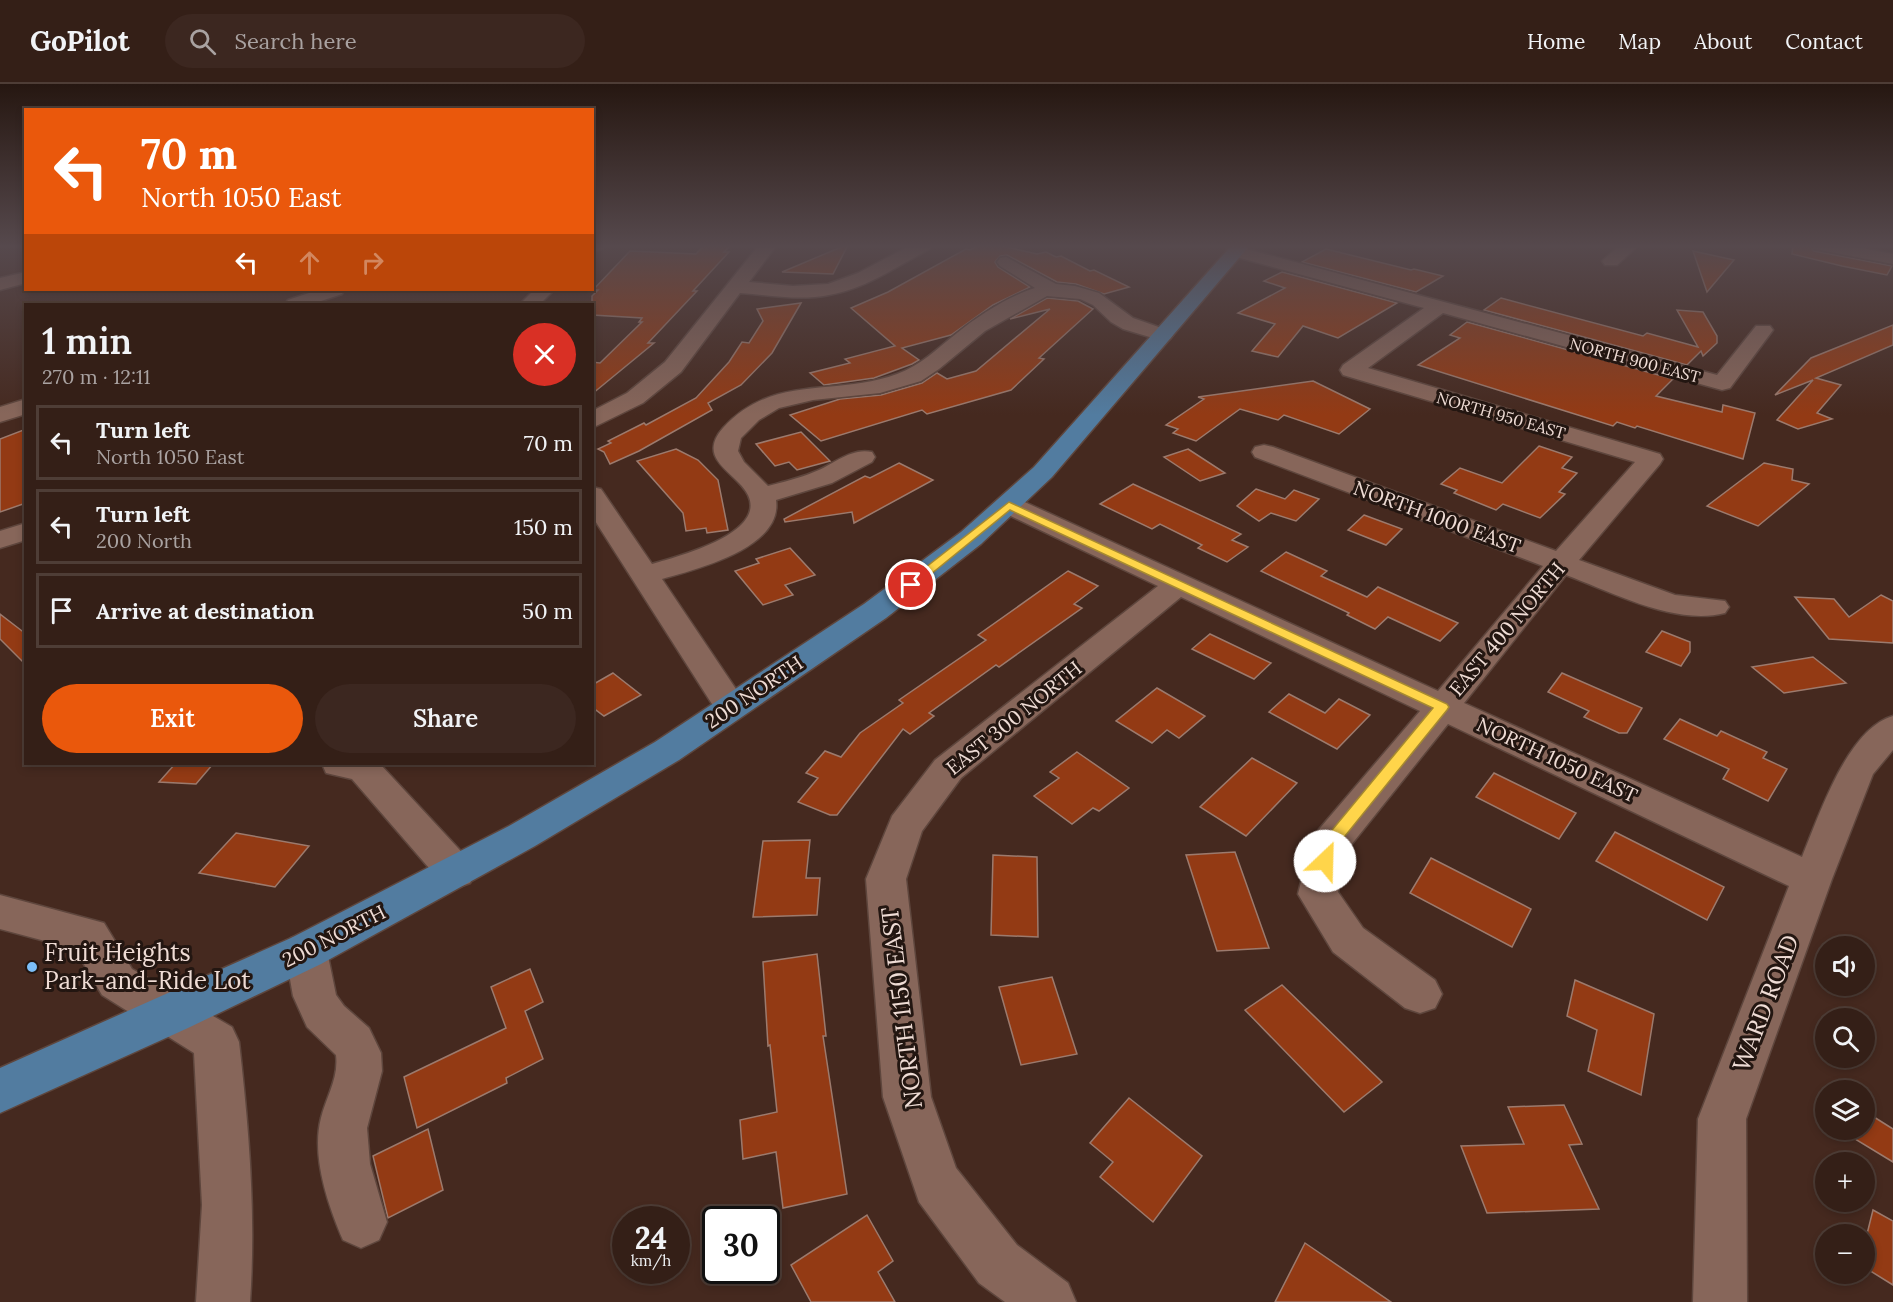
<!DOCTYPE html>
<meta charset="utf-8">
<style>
:root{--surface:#341f17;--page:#3c2720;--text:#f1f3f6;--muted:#a9a2a1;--line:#4e3d36;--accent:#ea580c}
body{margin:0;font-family:Lora,serif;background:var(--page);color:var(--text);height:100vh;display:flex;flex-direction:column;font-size:22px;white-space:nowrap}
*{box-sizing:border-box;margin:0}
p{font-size:20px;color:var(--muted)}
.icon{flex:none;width:33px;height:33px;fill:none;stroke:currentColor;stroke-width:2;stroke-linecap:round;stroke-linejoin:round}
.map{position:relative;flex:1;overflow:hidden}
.panel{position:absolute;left:24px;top:219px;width:570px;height:462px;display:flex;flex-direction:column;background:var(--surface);border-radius:0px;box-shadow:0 3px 9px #0003,0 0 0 2px var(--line)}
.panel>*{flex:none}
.guide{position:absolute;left:24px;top:24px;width:570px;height:183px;border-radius:0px;box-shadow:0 3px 9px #0003,0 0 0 2px var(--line);background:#ea580c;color:#fff;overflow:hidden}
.tools{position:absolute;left:1815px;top:852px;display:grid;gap:12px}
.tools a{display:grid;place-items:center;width:60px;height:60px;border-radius:50%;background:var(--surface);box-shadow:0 3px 9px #0003,0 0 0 2px var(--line);font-size:30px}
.speed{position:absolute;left:612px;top:1122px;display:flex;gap:12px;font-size:30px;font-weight:700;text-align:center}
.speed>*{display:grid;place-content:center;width:78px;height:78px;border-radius:50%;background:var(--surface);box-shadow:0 3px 9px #0003,0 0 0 2px var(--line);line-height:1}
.speed small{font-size:15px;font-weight:400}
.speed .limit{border:3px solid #111;border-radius:9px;background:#fff;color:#111}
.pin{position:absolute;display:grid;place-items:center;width:51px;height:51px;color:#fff;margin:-26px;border:3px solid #fff;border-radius:50%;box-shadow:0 2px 6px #0007}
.me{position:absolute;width:66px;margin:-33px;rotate:24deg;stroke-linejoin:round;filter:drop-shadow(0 0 4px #0008)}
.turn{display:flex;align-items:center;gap:21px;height:126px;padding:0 18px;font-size:27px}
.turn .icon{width:78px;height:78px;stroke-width:2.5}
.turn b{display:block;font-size:42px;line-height:51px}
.lanes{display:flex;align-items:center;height:57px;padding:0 18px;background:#0003;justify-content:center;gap:30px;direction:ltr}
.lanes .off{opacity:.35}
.round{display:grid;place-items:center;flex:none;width:63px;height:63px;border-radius:32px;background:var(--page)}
.summary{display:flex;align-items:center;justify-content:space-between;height:102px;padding:0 18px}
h1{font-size:36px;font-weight:600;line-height:45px}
.primary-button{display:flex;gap:12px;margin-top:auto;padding:12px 18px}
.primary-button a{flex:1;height:69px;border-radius:36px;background:var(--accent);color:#fff;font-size:24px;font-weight:600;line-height:69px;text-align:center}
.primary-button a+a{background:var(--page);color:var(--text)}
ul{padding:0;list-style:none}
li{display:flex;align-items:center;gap:18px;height:75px;margin:0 12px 9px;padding:0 6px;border:3px solid var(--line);border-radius:0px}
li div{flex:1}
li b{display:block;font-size:22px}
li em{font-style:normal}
header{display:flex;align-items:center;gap:36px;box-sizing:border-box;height:84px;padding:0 30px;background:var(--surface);border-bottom:2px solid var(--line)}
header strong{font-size:28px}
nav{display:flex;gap:33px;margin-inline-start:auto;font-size:21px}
.search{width:420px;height:54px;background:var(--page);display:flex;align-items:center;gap:15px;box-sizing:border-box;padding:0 21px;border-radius:33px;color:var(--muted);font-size:22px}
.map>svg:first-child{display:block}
.building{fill:#933a14;stroke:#9c7a6d;stroke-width:1.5}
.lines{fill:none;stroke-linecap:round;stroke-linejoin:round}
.minor-casing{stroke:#5e463d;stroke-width:3}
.major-casing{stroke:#5e463d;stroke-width:3}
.minor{fill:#87665a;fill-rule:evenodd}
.major{fill:#527ca0;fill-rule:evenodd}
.route{fill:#ffd54a;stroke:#a68a30;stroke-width:1.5}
.poi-dot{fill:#7bbef8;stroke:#231611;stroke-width:2}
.labels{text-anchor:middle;stroke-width:6;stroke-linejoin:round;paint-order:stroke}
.far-street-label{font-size:16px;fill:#efdcd5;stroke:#231611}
.street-label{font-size:20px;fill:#efdcd5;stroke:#231611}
.near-poi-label{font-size:24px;fill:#efdcd5;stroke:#231611;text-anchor:start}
.near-street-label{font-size:24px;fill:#efdcd5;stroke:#231611}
</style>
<header>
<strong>GoPilot</strong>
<div class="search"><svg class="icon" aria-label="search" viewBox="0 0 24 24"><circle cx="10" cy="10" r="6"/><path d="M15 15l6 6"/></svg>Search here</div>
<nav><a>Home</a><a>Map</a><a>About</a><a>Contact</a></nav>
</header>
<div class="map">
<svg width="1893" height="1218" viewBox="0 0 1893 1218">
<rect width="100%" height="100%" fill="#45291f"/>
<g class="building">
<path d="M704,161H731L724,168H729L693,207H697L648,259H654L592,310V278L600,279L642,238H639L642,234L592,231V212L598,206H593L630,167L696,170Z"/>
<path d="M846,161H848L833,190L782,188Z"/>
<path d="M979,161H998L1037,170L1046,168L1056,173L1061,172L1090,187L1094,186L1129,203L1104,210L1076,200L1057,198L1007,171L1000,172L995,178L998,183L1030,203L993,221L951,251L902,264L919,276L912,280L874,294L824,301L810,289L850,279L845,275L895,262L851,224L888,208L966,165L970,166Z"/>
<path d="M1793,161H1809L1814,167L1892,182L1887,191L1842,182L1792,170Z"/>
<path d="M1326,165L1411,186L1414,185L1443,192L1416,208L1302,178Z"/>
<path d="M1693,167L1734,176L1707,208Z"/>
<path d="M1282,188L1397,219L1338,254L1303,242L1278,273L1252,267L1275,240L1238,229L1285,204L1264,197Z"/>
<path d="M1047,214L1078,217L1093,225L1039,274L1044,275L1011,306L927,330L922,326L821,357L790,331L840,315L881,311L922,299L937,289L947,295L976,287L1050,225L1010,235Z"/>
<path d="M1501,214L1643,252L1647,249L1698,263L1677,226L1703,228L1717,252V259L1703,272L1701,267L1687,281L1484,226Z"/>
<path d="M801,219L772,269L741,301L708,319L712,326L639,367L610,380L604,368L598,365L611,359L608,357L644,339L646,341L696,314L729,278L742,258L749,259L763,237L757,225Z"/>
<path d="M1467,238L1673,295L1656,312L1722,328L1723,321L1755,329L1743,375L1637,342L1635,344L1617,338L1613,342L1418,281L1460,254L1450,251Z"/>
<path d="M1893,241V261L1816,294L1841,301L1817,329L1832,335L1798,345L1777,336L1813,296L1775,311L1811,274Z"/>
<path d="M1313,297L1370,325L1339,350L1284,331L1278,336L1240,325L1196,357L1173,349L1178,345L1166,341L1204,315L1198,313Z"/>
<path d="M26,345V419L0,428V355Z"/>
<path d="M801,348L830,377L797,386L789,378L775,382L756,360Z"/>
<path d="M1539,362L1572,373L1562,384L1577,389L1559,408L1565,410L1540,434L1503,420L1496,426L1454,409L1457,406L1441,400L1460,384L1502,399Z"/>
<path d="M676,365L698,376L718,396L728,446L707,449L706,444L686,447L683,429L637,377Z"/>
<path d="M1188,365L1225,389L1200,397L1164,373Z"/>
<path d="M899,379L933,396L854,439L852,428L785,438L784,435L865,392L870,394Z"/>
<path d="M1764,379L1793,385L1792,396L1809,400L1758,442L1707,422Z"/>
<path d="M1133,400L1241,450L1232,456L1248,463L1227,478L1198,464L1202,461L1160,440L1152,445L1100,420Z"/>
<path d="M1256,405L1285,415L1294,406L1319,415L1296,437L1271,429L1259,437L1237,422Z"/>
<path d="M1364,431L1402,445L1386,461L1348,446Z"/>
<path d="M790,464L815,491L785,501L793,511L763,521L735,487L759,479L756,475Z"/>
<path d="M1286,468L1327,487L1321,492L1367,513L1378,503L1458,539L1440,557L1388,533L1375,545L1347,531L1349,529L1261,487Z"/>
<path d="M1068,487L1098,502L1074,520L1082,524L999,583L996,581L929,629L934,632L910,650L903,645L837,731H830L798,718L818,694L806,689L825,667L841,673L860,649L903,619L899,616L986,556L978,551Z"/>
<path d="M1881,511L1893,517V559L1829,555L1795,513L1834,515L1849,533Z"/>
<path d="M0,530L26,550V581L0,555Z"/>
<path d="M1662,547L1690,558V568L1681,582L1646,568Z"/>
<path d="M1210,550L1271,579L1254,595L1192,565Z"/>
<path d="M1813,573L1846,599L1784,609L1752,583Z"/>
<path d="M613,589L641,611L604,632L592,623V601Z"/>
<path d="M1562,589L1642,624L1627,649H1619L1584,633L1589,627L1548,608Z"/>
<path d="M1157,604L1205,632L1179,654L1167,646L1152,659L1116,637Z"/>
<path d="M1289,610L1325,629L1339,615L1370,631L1337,665L1269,628Z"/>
<path d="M1680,635L1717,652L1721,647L1767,668L1763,674L1787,685L1768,717L1723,695L1729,685L1664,655Z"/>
<path d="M1077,668L1129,704L1099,727L1093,724L1072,740L1034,712L1059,694L1050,688Z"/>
<path d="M1252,674L1297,699L1246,752L1200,723Z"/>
<path d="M175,680H213L196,700L159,698Z"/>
<path d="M1494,689L1576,729L1559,755L1476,713Z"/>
<path d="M1615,748L1724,803L1707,836L1596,777Z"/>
<path d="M236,749L309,762L275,803L199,789Z"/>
<path d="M810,756L806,794H820L817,831L753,833L763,757Z"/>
<path d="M1235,768L1269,864L1217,867L1186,771Z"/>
<path d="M993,771L1037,773L1038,853L991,851Z"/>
<path d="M1431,774L1531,825L1512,863L1410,809Z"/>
<path d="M817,870L826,952H823L847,1110L783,1124L776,1068L743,1075L740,1036L777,1028L770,961L768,962L763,878Z"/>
<path d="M530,885L543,918L525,927L543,975L506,994L507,999L417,1044L404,993L506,944L491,903Z"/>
<path d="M1052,893L1077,970L1021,981L999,903Z"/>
<path d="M1575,896L1654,930L1641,1011L1588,987L1597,946L1567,932Z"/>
<path d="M1282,901L1382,998L1344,1028L1245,926Z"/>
<path d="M1129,1014L1202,1072L1153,1138L1100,1093L1113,1078L1090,1059Z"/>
<path d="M1564,1021L1582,1060L1569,1061L1599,1125L1487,1129L1461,1062L1524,1060L1508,1023Z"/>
<path d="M1866,1028L1893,1045V1078L1855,1055L1859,1046H1864Z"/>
<path d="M428,1045L443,1106L388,1134L373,1072Z"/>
<path d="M1873,1126L1893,1137V1201L1864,1183V1162Z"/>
<path d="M867,1131L893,1177L878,1188L895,1218H811L791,1181Z"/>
<path d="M1305,1159L1391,1218H1275Z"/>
</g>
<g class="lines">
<g class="minor-casing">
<g id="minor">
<path d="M592,161H605L602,165L592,168Z"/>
<path d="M759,161H777L749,198L793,202L828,200L858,189L911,161H933L930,165C897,182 866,205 829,211C800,217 769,211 740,209L681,288L643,319L592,344V327L627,309L665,278Z"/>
<path d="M1620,161H1639L1617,181H1605L1602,177Z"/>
<path d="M1811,161H1846L1893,170V180L1820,166L1814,165Z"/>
<path d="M1235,162L1717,291L1756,242H1770L1773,246L1730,304L1722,306L1443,229L1368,284L1660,370L1663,375L1660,380L1579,476L1675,511L1725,517L1729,523L1725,529C1675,542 1612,508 1566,491L1464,619L1802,773C1819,732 1847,645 1893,632V666L1873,690L1832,795L1746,1035L1747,1218H1693L1698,1035L1789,802L1448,640L1347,766L1338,808L1363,844L1435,896L1442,910L1435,924L1420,929L1405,924L1333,868L1298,810L1310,761L1315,750L1420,627L1181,513L961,694L922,747L906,795L931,1013L956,1084L1017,1161L1068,1199L1076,1218H1005L979,1199L919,1118L883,1013L866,795L892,732L935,676L1158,502L1000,427L996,421L1000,415L1009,413L1018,415L1438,607L1543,482L1255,373L1252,368L1255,363L1264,361L1273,363L1556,467L1635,378L1343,291L1340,286L1343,281L1424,224L1229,171L1226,167L1229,163Z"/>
<path d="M1006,173L1056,200L1075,202L1099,209L1133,234L1170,247L1173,251L1170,255L1163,257L1123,245L1111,238L1093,221L1080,215L1047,212L985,247L939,285L921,297L880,309L813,316L779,324L759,336L741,354L738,367L744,378L768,402C783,398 800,394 814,388C833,381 851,363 872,368L875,373L872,378L832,399L776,416C783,464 697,485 662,495L748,623L743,631L731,634L719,631L592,432V403L601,405L652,480C676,473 767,450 748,411C737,388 695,376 723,344C773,289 836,313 897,290C920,282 938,264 957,249C979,231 1009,212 1035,204L1000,182L997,178L1000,174Z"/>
<path d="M26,188V199L0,206V194Z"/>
<path d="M318,206H344L342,210L312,220H285L288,216Z"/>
<path d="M534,206H554L540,220H520Z"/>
<path d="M26,315V330L0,338V323Z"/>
<path d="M26,439V456L0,464V447Z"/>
<path d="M322,680H380L470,777L476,788L470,799L456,804L442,799L352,695L326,689Z"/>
<path d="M0,811L104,839L132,885L232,943L239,958C249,1045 256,1131 250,1218H196L202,1121L194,969L102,911L75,865L0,845Z"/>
<path d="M306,849L321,854L327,867L336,911L344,922L369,944L381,969L382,987L367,1044L370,1080L387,1138L379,1156L361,1164L343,1156C328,1121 311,1072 321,1034C326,1013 339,994 336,971L307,943L293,912L285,867L291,854Z"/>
</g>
</g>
<g class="major-casing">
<path id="major" d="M1232,161H1250L1052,393L981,460L886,534L679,676L535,762L321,880L188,944L0,1029V984L291,854L509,742L655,658L864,520L961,448L1034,383Z"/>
</g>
<use href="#minor" class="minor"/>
<use href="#major" class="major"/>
</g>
<linearGradient id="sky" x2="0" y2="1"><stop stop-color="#261711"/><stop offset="0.49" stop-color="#56494d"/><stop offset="1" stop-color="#56494d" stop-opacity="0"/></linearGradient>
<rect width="1893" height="331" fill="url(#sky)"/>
<path class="route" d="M1009,418L1447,620L1449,623L1447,626L1336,763L1331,782L1325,784L1320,782L1317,777L1323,757L1433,624L1010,426L915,503H907V498Z"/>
<circle class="poi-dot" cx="32" cy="883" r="6"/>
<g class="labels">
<g class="far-street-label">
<text transform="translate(1635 276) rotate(15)" y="6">NORTH 900 EAST</text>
<text transform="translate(1501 331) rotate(16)" y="6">NORTH 950 EAST</text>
</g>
<g class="street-label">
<text transform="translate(1437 433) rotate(20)" y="7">NORTH 1000 EAST</text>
<text transform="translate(1507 545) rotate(-50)" y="7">EAST 400 NORTH</text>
<text transform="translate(754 608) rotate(-34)" y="7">200 NORTH</text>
<text transform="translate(1014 634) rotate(-39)" y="7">EAST 300 NORTH</text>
<text transform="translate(1557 676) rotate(25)" y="7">NORTH 1050 EAST</text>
<text transform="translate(334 852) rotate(-27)" y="7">200 NORTH</text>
</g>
<g class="near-poi-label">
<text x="44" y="877">Fruit Heights<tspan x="44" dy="28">Park-and-Ride Lot</tspan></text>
</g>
<g class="near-street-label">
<text transform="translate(1766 919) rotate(-69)" y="8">WARD ROAD</text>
<text transform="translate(902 924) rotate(-97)" y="8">NORTH 1150 EAST</text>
</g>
</g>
</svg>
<div class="tools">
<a><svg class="icon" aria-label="sound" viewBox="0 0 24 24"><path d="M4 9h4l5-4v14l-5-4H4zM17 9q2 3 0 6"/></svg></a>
<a><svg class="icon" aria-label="search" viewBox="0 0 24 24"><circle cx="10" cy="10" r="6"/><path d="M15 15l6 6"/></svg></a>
<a><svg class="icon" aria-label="layers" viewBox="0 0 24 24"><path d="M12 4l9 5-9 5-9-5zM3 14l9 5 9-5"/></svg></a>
<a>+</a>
<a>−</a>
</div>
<div class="speed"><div>24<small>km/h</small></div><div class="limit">30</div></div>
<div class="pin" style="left:911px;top:501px;background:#d93025"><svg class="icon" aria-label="arrive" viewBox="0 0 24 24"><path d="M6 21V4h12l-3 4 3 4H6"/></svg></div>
<svg class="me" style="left:1325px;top:777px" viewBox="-20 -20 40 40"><circle r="19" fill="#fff"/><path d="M0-13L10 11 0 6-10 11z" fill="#ffd54a"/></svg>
<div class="guide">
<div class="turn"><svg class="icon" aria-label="left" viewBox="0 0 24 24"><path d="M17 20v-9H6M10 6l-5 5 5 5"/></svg><div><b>70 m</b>North 1050 East</div></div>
<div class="lanes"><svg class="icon" aria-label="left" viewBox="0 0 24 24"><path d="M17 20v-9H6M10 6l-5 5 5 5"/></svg><svg class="icon off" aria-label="ahead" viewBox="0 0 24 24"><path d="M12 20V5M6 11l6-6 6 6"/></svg><svg class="icon off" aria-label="right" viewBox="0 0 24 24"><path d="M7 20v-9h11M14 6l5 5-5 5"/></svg></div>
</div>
<section class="panel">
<div class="summary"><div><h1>1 min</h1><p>270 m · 12:11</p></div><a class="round" style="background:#d93025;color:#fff"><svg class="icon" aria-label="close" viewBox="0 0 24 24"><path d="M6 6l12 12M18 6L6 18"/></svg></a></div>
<ul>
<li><svg class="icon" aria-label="left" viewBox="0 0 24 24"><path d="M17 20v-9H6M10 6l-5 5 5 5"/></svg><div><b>Turn left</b><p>North 1050 East</p></div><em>70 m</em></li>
<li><svg class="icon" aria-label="left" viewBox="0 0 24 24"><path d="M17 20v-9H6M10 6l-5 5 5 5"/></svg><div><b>Turn left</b><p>200 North</p></div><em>150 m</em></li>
<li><svg class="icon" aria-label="arrive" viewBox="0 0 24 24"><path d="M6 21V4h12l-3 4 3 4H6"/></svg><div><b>Arrive at destination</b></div><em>50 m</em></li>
</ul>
<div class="primary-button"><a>Exit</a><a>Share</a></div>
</section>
</div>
